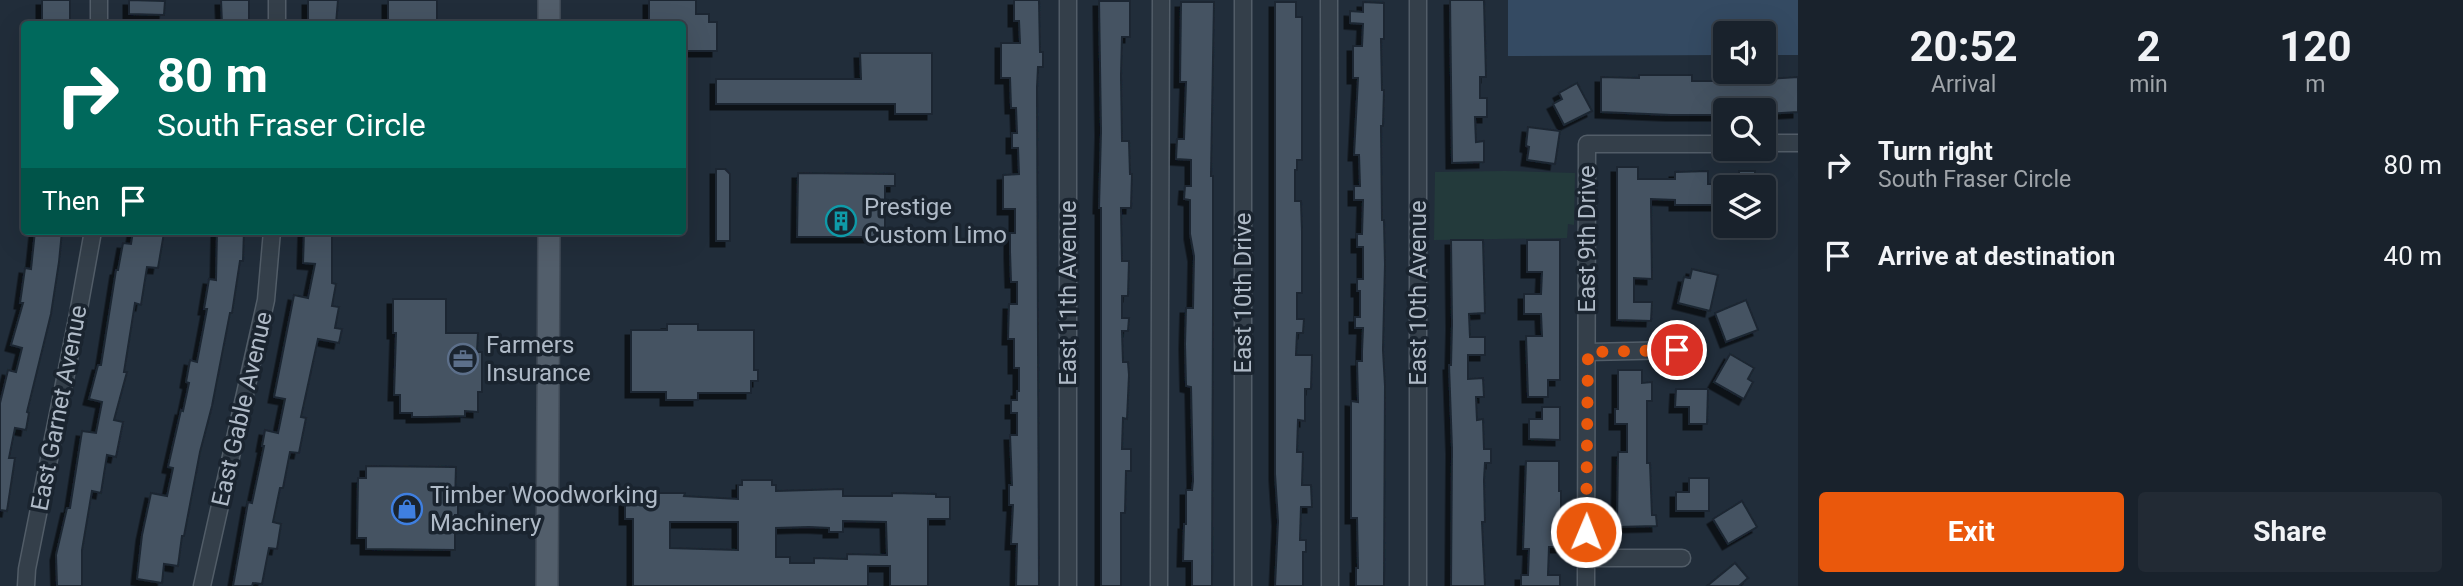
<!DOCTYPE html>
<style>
:root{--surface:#19222c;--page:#222a34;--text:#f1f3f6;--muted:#9fa4a9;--line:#373f48;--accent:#ea580c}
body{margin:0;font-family:Roboto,sans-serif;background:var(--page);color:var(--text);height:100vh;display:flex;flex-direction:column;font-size:26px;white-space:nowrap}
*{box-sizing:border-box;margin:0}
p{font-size:23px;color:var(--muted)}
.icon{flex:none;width:38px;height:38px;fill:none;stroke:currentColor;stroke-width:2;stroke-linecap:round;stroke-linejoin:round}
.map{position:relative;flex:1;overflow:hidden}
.sheet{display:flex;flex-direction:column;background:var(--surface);width:665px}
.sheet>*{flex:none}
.hud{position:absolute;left:21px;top:21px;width:665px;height:214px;border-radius:7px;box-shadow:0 7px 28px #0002,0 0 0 2px var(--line);background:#00695c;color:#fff;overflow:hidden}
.buttons{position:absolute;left:1713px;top:21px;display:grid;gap:14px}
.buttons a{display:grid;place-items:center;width:63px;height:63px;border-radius:7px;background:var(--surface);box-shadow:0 7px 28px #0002,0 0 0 2px var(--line);font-size:35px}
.pin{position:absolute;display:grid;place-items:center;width:60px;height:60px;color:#fff;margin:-30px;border:4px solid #fff;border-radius:50%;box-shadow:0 2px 7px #0007}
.me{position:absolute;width:77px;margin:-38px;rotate:1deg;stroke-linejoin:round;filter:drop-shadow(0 0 5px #0008)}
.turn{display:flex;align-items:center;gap:24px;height:147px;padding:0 21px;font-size:32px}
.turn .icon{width:91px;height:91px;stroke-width:2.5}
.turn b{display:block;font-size:49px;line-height:60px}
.then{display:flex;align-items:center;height:66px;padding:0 21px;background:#0003;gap:14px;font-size:26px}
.eta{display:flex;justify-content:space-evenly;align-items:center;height:119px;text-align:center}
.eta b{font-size:42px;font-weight:700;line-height:49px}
.action{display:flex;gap:14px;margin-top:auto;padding:14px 21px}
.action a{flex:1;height:80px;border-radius:7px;background:var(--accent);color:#fff;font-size:28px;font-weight:700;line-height:80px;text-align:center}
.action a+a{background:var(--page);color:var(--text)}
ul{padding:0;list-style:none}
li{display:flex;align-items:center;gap:21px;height:91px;padding:0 21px}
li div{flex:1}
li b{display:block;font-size:26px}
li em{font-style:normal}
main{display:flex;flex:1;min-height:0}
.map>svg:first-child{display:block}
.green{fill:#233a3b}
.water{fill:#344a62}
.building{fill:#445362;stroke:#1c2631;stroke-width:2;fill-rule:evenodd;filter:url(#shadow)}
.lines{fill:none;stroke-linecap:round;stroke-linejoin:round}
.minor-casing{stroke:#525d68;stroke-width:19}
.major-casing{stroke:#3e4854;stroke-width:24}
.minor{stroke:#343f4a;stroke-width:16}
.major{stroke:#525e6b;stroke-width:21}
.route{stroke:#ea580c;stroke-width:12;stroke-dasharray:0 21.6}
.labels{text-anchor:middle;stroke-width:7;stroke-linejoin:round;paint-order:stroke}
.poi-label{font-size:24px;fill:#afbac7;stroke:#1a242f;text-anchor:start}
.street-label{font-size:24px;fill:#afbac7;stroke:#1a242f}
</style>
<main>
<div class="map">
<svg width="1798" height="586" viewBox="0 0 1798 586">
<defs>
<filter id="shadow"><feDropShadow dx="-5.5" dy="5.5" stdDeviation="0" flood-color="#0009"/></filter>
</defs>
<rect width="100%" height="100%" fill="#212d3a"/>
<path class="green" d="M1505,171L1575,173L1574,225L1568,224L1567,238L1434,240L1435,172Z"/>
<path class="water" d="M1508,0H1798V55H1764V33H1726L1725,55L1508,56Z"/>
<g class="building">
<rect x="42" y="0" width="28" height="24"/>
<path d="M129,0L165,1L164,15L129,14Z"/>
<path d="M221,0H249V24H222Z"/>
<path d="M308,0H338L336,24H308Z"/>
<rect x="388" y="0" width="49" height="24"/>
<path d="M649,0H696V14H709V22H717V51H682V24H649Z"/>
<path d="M1014,0H1039L1040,52H1043V67H1038L1037,88L1039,586H1016L1017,544H1011L1013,505H1009V485H1012L1010,435H1017V413H1011V400H1017V391H1019V368H1014V339H1008L1009,304H1017V282H1011L1010,252V233H1015V209H1003V175L1019,174L1018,148H1012V133H1017L1016,108H1011L1010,78H1001V43H1020L1019,21H1014Z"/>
<path d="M1450,0H1484L1486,77H1480V98H1487V117H1475L1476,142L1484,141V162L1452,163Z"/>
<path d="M1099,1H1130V37H1122L1121,76L1122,141H1129L1130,174H1132L1131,208H1121L1122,261H1129L1128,296H1122V318H1129L1128,331H1122L1123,362H1128L1129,375L1127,419L1123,418L1122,449H1131V471H1126L1125,513H1121V586H1101V208H1099L1101,131Z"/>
<path d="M1181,2H1214L1211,176H1213V308L1212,586H1192V561H1183L1184,524H1186V490H1192L1193,481L1191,387L1186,386L1185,344L1186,308H1193L1194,256L1190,234V200L1184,199L1185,186H1191V160L1176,159L1177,139H1184L1186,82H1180Z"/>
<path d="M1275,2H1296V17H1302V160H1297V170H1295V201H1301L1302,231V293H1297V319H1304L1303,333H1297L1296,355H1312L1311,389H1305V421L1298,420L1297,452H1303L1302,485H1311L1312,507H1301L1300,540H1306V552H1303V586H1275L1278,521L1275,474Z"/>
<path d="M1363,2L1384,3V39H1381L1382,90H1384L1383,126H1381L1382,220H1384L1385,264L1383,350L1385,386L1384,586H1356V568H1358L1357,518H1351V401L1358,402L1357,361H1362V351L1363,328H1355V317H1360V291H1357V279H1363V247H1357V234H1362L1363,200H1354V186H1360L1359,155H1354L1358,78H1353V46H1362L1363,24L1350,23V11L1363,12Z"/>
<path d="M860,53H932V114H895V104H716V79H861Z"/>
<path d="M1639,75H1692V81H1730L1798,77V112L1764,114V110H1726V115H1671L1601,112V77L1639,78Z"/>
<path d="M1577,83L1592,111L1564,125L1553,104L1562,99L1559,93Z"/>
<path d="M1528,127L1560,131L1555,164L1527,160L1529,147L1526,146Z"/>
<path d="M1617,167H1638V179H1675V172L1708,171V184H1726V205H1675V200L1651,199L1652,279L1634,278V302H1652L1651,321L1617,320Z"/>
<path d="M716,169H725L730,174V241H716Z"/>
<rect x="1739" y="171" width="16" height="16"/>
<path d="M798,173L895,174V186H885V237H797Z"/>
<path d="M35,231H62L59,262L51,314L27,412L29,413L26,430L15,428L9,458H15L7,511L0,510V403L8,370L16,372L22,348L11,345L23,303H20L25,268L31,269Z"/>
<path d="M133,231L164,233L158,268L147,267L141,305L135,303L124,372H127L114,420L123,422L116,457L107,455L101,493L92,491L82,550V586H57L56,555L67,508H70L82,431L96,433L102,402L89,399L98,365H101L116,270H118L123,243L131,244Z"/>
<path d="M217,231H244L243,261H240L232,313H230L212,406L200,452L184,536H182L178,566L164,564L162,583L137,579L142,535L151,493L167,496L173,468L168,467L181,410L183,411L189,383L186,382L190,360L197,362L207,309H204L209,279L216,280Z"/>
<path d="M304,231H332V283L336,284L332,306L339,307L335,328L342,329L339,343L318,339L301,417L306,418L299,453L290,452L283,488H280L273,522L281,524L277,549L269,548L262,584L253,583L252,586H233L248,502L252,503L264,446H262L265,430L278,433L285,399L274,397L294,295L308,298L315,264L303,263Z"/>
<path d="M1451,240H1483L1485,313L1469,314L1470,337H1485V355H1468V379L1483,378L1484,397H1476L1477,420L1483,419L1484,449H1491V463H1485L1484,480L1485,522H1482L1485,586H1451L1452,449L1449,365H1451L1452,324Z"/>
<path d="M1527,240H1560V380H1548V397H1528L1526,336H1542L1541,314H1524V294H1541L1542,272H1527Z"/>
<path d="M1692,269L1718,275L1710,311L1678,303L1684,277L1690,278Z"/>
<path d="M393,299H446V333H478L477,352H482V392H478V412L465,411V416L427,417H412V413H400V395H394L396,333H393Z"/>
<path d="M1746,300L1758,330L1726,342L1715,313Z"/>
<path d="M667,324H698V330H754V370H758V381H751V393H698V400H666V392H631V330H667Z"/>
<path d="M1730,354L1754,368L1748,379L1753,382L1744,399L1714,382Z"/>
<path d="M1618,370H1642V383L1652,382V401H1647V463H1650L1652,515H1656L1657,526L1617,527L1618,452H1627V424H1615V409H1618Z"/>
<path d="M1676,389H1708L1707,424H1689V407H1675Z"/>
<path d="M1542,407H1560V440L1529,439V419H1542Z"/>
<path d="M1526,461H1559V491H1561V547H1549L1548,575H1560V586H1521V575H1528L1529,549H1523Z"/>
<path d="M366,466L456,467L455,502H458V515H455V550L366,549V538H357L358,478H366Z"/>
<path d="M1689,478H1709V511H1676V492H1689Z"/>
<path d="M742,480H772V485H776V491L843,489V496H892V493L936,494V497H950V519H928V586H890V566H868V586H633V519H625V495L640,496V493H685L684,496L738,499V485H742ZM843,521L886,522L887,555L847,554V559L814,558V563H790V557H776V528L809,527L829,528V532H843ZM670,522H738V550L670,548Z"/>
<path d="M1742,501L1757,527L1728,544L1713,519Z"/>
<path d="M1735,563L1748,578L1739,586H1707Z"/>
</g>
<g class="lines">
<g class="minor-casing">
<g id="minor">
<path d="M1068,0V586"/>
<path d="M1243,0V586"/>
<path d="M1329,0L1330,586"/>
<path d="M99,24V0"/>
<path d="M277,24V0"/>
<path d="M1764,143H1798"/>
<path d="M1588,352L1677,350"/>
<path d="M1586,558H1682"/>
<path d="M26,586L27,569L78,314L93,231"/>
<path d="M202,586L266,300L272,231"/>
<path d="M1159,586L1161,0"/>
<path d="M1418,586V0"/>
<path d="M1586,586L1587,144H1726"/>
</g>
</g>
<g class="major-casing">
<g id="major">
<path d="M549,0V24"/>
<path d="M547,586L549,231"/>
</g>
</g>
<use href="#minor" class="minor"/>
<use href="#major" class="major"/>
</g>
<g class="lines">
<path class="route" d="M1586,532L1588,352L1677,350"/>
</g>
<defs>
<g id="building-ring" transform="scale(1.575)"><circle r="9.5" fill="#1a242f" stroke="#0f9aa8" stroke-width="1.5"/><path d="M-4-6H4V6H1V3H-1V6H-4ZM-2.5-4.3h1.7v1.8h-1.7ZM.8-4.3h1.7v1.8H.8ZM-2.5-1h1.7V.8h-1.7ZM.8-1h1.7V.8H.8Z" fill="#0f9aa8"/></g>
<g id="office-ring" transform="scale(1.575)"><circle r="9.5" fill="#1a242f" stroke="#5c6f8a" stroke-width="1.5"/><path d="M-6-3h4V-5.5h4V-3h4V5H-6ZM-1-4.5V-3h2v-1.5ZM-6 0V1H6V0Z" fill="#5c6f8a"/></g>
<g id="shop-ring" transform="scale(1.575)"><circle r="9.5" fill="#1a242f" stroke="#3f7fe0" stroke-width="1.5"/><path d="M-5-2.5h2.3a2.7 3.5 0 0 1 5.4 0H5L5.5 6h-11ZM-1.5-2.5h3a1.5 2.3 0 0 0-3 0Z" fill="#3f7fe0"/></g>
</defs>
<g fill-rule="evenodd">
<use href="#building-ring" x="841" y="221"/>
<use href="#office-ring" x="463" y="359"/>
<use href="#shop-ring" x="407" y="509"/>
</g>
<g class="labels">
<g class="poi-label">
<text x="864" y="215">Prestige<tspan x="864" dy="28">Custom Limo</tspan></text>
<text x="486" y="353">Farmers<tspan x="486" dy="28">Insurance</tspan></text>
<text x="430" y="503">Timber Woodworking<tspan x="430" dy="28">Machinery</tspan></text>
</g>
<g class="street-label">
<text transform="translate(1587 239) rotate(-90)" y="8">East 9th Drive</text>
<text transform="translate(1068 293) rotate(-90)" y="8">East 11th Avenue</text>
<text transform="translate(1243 293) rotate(-90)" y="8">East 10th Drive</text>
<text transform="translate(1418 293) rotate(-90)" y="8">East 10th Avenue</text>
<text transform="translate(59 408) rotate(-79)" y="8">East Garnet Avenue</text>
<text transform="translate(242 409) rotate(-77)" y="8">East Gable Avenue</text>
</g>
</g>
</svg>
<div class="buttons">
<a><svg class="icon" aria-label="sound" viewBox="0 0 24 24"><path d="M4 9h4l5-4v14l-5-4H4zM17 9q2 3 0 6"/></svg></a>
<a><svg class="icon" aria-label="search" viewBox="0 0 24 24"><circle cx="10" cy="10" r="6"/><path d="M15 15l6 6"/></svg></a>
<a><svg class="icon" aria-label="layers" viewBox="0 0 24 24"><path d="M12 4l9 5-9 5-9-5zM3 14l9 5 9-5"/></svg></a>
</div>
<div class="pin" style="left:1677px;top:350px;background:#d93025"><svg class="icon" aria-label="arrive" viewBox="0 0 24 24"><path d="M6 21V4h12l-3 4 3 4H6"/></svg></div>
<svg class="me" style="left:1586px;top:532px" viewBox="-20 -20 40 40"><circle r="17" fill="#ea580c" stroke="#fff" stroke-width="3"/><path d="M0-11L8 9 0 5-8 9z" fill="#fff"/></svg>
<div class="hud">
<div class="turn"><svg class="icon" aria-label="right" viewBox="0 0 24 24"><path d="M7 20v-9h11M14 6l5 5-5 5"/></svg><div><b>80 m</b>South Fraser Circle</div></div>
<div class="then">Then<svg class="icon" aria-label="arrive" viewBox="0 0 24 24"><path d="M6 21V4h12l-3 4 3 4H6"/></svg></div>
</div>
</div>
<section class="sheet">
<div class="eta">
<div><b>20:52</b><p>Arrival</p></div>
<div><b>2</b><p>min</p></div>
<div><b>120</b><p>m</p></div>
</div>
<ul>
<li><svg class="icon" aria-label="right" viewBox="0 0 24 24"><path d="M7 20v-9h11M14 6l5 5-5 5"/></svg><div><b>Turn right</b><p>South Fraser Circle</p></div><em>80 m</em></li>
<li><svg class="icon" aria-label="arrive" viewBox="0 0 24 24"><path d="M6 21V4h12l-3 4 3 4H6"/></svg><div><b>Arrive at destination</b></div><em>40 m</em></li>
</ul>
<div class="action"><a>Exit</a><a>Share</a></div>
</section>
</main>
